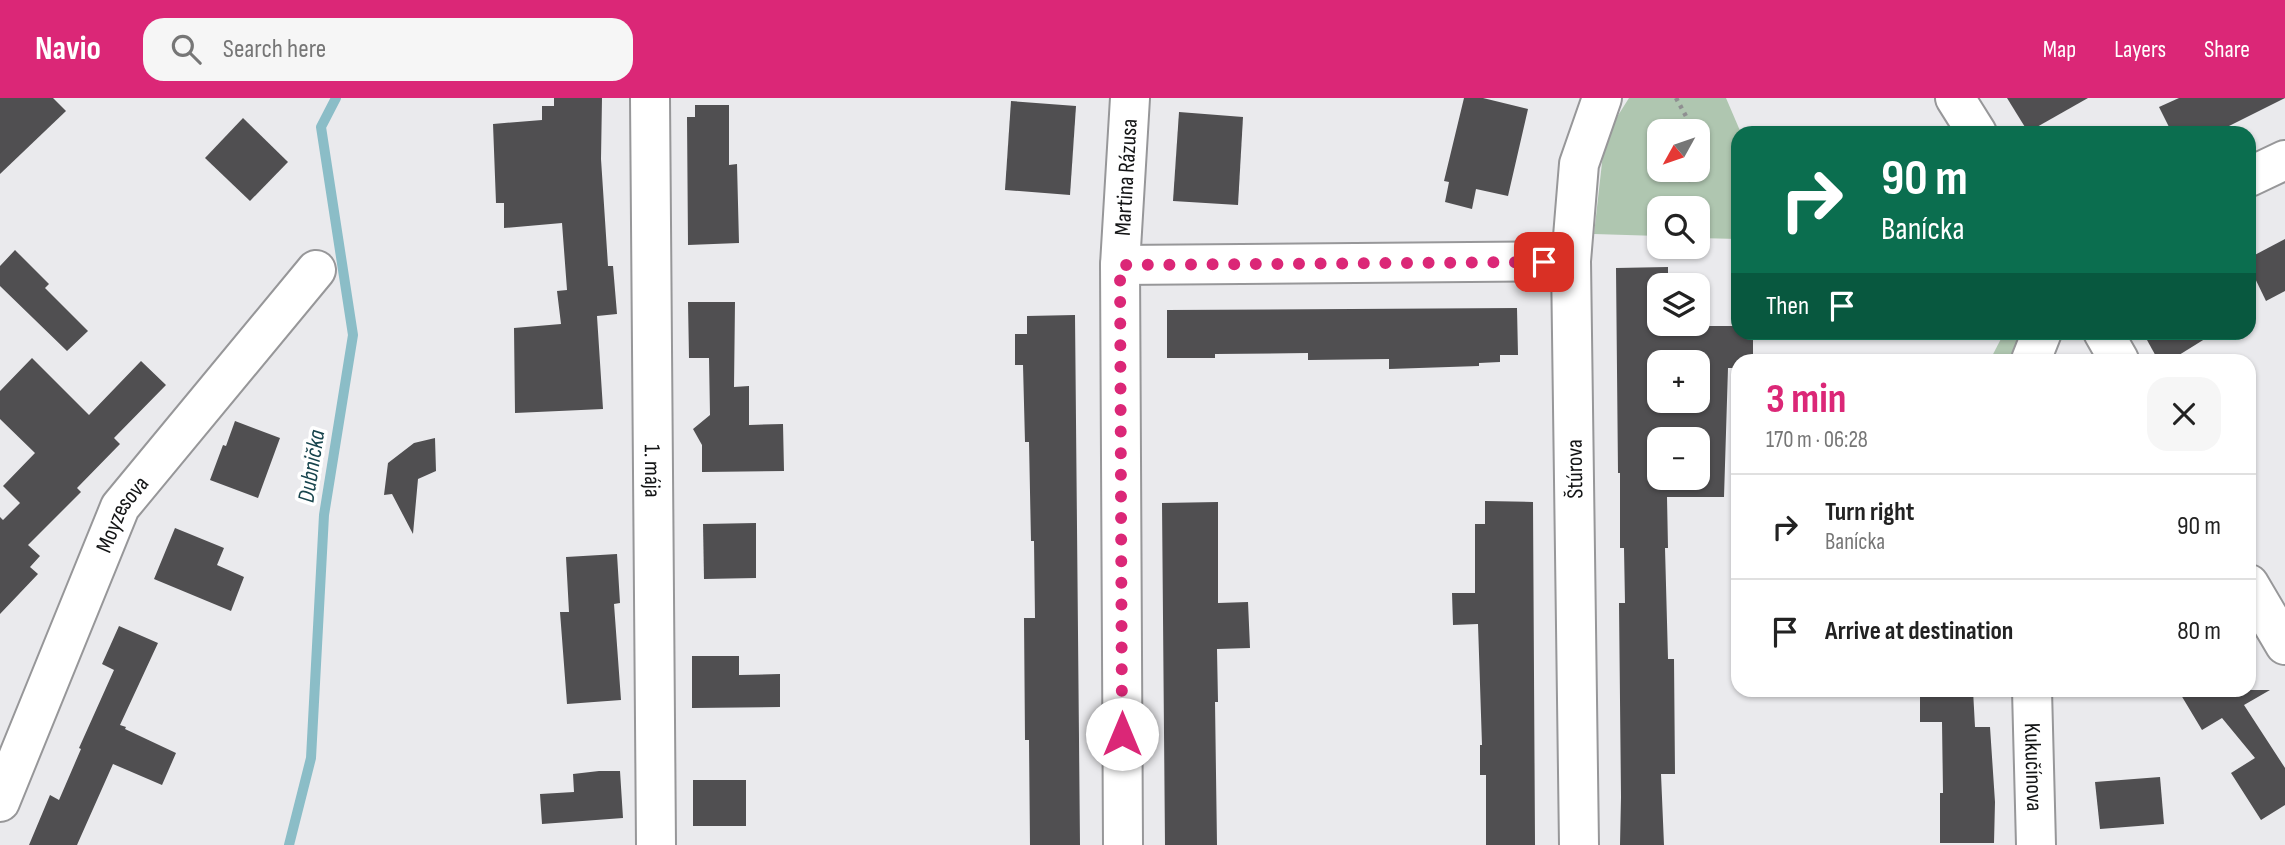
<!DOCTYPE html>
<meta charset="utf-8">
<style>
:root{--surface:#fff;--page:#f6f6f6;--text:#222;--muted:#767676;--line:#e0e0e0;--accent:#db2777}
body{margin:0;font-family:"Sofia Sans Condensed",sans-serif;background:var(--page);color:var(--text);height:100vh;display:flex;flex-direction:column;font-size:26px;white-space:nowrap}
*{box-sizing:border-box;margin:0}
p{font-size:23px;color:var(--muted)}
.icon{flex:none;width:38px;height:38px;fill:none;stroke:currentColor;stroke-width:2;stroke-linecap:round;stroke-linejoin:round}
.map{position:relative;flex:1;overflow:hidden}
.sheet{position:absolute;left:1731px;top:256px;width:525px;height:343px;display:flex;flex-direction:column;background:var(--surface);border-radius:21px;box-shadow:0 2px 5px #0004}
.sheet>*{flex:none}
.guide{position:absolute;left:1731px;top:28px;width:525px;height:214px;border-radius:21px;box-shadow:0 2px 5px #0004;background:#0b6e4f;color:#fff;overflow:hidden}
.needle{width:46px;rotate:230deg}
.buttons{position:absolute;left:1647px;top:21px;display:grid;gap:14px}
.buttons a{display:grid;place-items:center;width:63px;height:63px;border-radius:14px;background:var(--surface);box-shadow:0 2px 5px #0004;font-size:35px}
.pin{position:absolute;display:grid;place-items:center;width:60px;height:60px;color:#fff;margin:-30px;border-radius:14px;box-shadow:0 4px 10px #0006}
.me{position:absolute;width:77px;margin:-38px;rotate:0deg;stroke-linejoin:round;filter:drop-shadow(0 0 5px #0008)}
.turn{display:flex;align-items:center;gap:24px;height:147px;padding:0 35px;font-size:32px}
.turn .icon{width:91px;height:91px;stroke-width:2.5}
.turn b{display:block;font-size:49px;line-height:60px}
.then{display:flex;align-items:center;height:66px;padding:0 35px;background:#0003;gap:14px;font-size:26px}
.round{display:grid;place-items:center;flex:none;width:74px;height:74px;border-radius:21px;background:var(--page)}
.overview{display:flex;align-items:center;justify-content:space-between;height:119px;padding:0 35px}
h1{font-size:42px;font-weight:700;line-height:52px;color:var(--accent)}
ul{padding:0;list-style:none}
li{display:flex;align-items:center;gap:21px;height:105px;padding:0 35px;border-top:2px solid var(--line)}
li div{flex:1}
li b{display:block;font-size:26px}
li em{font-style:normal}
header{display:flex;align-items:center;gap:42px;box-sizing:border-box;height:98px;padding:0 35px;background:var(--accent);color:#fff}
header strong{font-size:33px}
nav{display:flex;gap:38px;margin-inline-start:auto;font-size:24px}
.search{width:490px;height:63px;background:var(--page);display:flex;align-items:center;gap:18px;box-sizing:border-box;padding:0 24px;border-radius:21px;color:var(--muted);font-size:26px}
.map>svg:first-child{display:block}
.green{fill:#afc6b0;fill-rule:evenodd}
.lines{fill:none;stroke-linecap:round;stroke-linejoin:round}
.stream{stroke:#8bbdc7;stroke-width:10}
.building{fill:#504f51;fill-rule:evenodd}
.minor-casing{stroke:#979799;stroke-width:42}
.path{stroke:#8f8f91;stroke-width:4.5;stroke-dasharray:3.5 5;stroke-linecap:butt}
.minor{stroke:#fff;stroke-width:38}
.route{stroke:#db2777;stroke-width:12;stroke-dasharray:0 21.6}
.labels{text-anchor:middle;stroke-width:7;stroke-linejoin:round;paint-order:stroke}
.street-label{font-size:23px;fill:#131415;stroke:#fff}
.water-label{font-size:24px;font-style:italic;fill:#17444d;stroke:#fff}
</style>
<header>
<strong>Navio</strong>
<div class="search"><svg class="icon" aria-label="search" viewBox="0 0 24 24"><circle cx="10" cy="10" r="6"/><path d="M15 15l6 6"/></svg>Search here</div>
<nav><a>Map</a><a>Layers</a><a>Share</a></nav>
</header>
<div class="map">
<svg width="2285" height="747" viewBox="0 0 2285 747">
<rect width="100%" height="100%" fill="#eaeaed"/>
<g class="green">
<path d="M1629,0H1726L1741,35H1738V141L1698,140V110H1659V138L1594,136L1605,38ZM1659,33H1698V72H1659Z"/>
<path d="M2004,235H2020L2014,262H1990Z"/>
</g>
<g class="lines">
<path class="stream" d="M289,747L311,660L324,417L353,237L321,29L336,0"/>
</g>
<g class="building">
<path d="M0,0H53L66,13L0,76Z"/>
<path d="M554,0H602L601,61L608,168H613L617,216L597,218L603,311L515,315L514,230L561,226L557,193L567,192L562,125L504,130V105H496L493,26L542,22V8H554Z"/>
<path d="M1464,0H1483L1528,11L1508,98L1476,91L1472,111L1445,104L1449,84L1444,83Z"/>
<path d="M2007,0H2088L2028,34Z"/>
<path d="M2179,0H2285L2215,35H2172L2159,9Z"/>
<path d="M1011,3L1076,8L1070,97L1005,92Z"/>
<path d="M695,7H729V67L737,66L739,145L688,147L687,19H695Z"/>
<path d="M1179,14L1243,19L1238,107L1173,103Z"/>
<path d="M243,20L288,64L250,103L205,60Z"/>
<path d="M2285,141V193L2266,203L2249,168V160Z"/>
<path d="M15,152L49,186L45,190L88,233L67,253L0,188V168Z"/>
<path d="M1668,169V187H1659V226H1668V228H1738V234H1753V262H1738V270H1728L1724,399H1667L1668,450H1665L1668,561H1674L1675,676H1661L1664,747H1620L1621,699L1619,505H1625L1624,450H1620V375H1618L1616,170ZM1659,264H1698V303H1659ZM1659,341H1698V380H1659Z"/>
<path d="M688,204H735L734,289L749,288V327L783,326L784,373L702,374V347L693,331L710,317L709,260H689Z"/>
<path d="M1517,210L1518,257H1500V264L1479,265V268L1389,271V261L1308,262V255L1215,256V260H1167V212Z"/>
<path d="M1075,217L1080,747H1030L1029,642H1025L1024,520H1035L1034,443H1031L1029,344H1025L1023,267H1015V236H1027V218Z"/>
<path d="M2163,234H2216L2171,262H2158L2147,242Z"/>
<path d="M32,260L89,317L141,263L166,287L114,340L120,346L77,390L81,394L28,447L40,458L30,469L38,476L0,516V419L3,422L20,405L3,388L35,355L0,321V293Z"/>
<path d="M235,323L280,340L258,400L210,382L223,347L226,348Z"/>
<path d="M435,340L436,373L418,381L413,436L392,396L384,397L388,365L414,345Z"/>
<path d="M1485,403L1533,404L1535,747H1486V677H1480V647H1482L1478,526L1453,527L1452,495H1475V426H1485Z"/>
<path d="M1218,404V505L1248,504L1250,550L1217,551L1218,604H1215L1217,747H1165L1162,405Z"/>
<path d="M756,425V480L704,481L703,426Z"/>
<path d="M175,430L224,450L217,467L244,479L231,513L154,481Z"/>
<path d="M617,456L620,505L614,506L621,602L567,606L560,514H569L566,459Z"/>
<path d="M119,528L158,545L120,627L126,629L125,631L176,655L162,687L113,666L77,747H29L50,697L59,702L81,651L79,650L114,572L102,566Z"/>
<path d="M692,558H739V577L780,576V609L692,610Z"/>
<path d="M1920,592H1973L1975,629H1990L1995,704L1994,745H1940V695H1943L1942,624H1920Z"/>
<path d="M2178,592H2270L2244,607L2285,670V707L2261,722L2231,675L2255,660L2222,620L2202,632Z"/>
<path d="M599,673H620L623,720L542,726L540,696L574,694L573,676Z"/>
<path d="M2160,679L2164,726L2100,731L2095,684Z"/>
<rect x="693" y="682" width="53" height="46"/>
</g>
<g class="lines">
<g class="minor-casing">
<g id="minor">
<path id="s1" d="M650,0L656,747"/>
<path d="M1955,0L1977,35"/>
<path d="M2249,79L2285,62"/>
<path d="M1120,167L1571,163"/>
<path d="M2103,234L2119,262"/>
<path d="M2031,262L2042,234"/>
<path d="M2249,486L2285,547"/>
<path id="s2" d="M2032,592L2036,747"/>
<path id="s3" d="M0,704L120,409L316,172"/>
<path id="s4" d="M1123,747L1120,167L1130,0"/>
<path d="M1579,747L1571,163L1579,66L1602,0"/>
</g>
</g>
<g class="path">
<path d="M1676,0L1687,20L1688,33"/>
<path d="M1690,72L1691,86"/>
</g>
<use href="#minor" class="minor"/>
</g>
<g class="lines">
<path class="route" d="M1122,636L1120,167L1544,164"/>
</g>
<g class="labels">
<g class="street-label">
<text dy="8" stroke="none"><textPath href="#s4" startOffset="668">Martina Rázusa</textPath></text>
<text transform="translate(1574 371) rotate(-91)" y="8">Štúrova</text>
<text dy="8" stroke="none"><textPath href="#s1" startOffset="373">1. mája</textPath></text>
<text dy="8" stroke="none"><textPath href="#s3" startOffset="313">Moyzesova</textPath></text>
<text dy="8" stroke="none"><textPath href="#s2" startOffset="77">Kukučínova</textPath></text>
</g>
<g class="water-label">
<text transform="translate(311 368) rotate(-81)" y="8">Dubnička</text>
</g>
</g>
</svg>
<div class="buttons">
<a><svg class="needle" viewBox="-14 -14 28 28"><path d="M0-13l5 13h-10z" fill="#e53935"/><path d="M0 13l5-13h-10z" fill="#767676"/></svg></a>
<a><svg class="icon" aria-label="search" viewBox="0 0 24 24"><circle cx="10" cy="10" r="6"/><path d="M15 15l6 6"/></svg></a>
<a><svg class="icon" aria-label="layers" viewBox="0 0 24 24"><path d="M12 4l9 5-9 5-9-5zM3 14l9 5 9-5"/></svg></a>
<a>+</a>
<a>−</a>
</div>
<div class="pin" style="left:1544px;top:164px;background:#d93025"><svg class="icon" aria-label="arrive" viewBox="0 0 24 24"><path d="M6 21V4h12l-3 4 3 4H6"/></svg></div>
<svg class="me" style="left:1122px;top:636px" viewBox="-20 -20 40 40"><circle r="19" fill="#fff"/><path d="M0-13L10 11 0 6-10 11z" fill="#db2777"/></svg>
<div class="guide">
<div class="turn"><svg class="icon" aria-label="right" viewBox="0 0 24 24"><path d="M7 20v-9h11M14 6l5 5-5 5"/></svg><div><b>90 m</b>Banícka</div></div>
<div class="then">Then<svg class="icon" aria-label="arrive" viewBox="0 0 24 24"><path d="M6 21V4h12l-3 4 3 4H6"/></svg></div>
</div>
<section class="sheet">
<div class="overview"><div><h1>3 min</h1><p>170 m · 06:28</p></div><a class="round"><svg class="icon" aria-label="close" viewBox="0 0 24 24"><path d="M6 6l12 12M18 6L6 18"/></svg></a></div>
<ul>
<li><svg class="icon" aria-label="right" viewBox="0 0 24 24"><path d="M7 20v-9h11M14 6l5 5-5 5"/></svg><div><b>Turn right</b><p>Banícka</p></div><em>90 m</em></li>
<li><svg class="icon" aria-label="arrive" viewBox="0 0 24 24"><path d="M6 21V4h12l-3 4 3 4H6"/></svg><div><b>Arrive at destination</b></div><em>80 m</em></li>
</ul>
</section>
</div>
